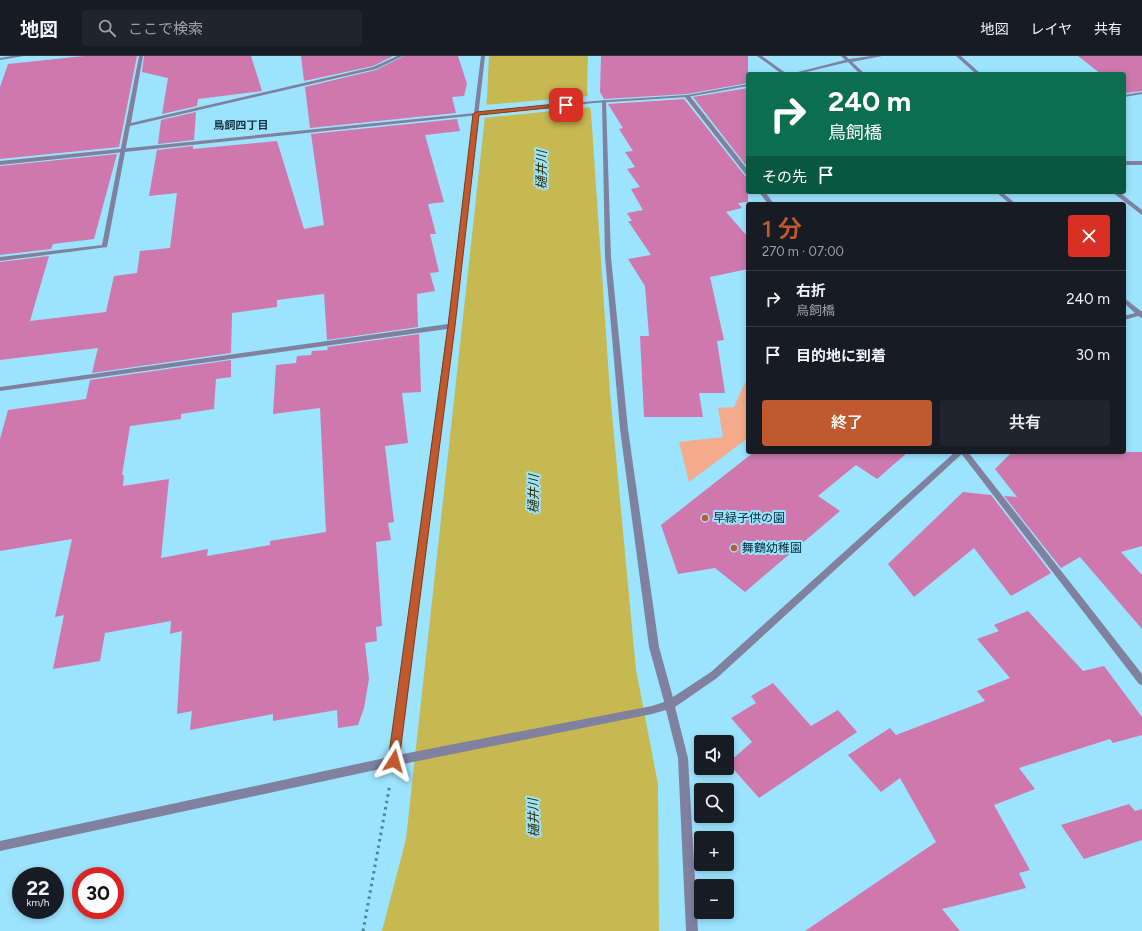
<!DOCTYPE html>
<html lang="ja">
<meta charset="utf-8">
<style>
:root{--surface:#171b24;--page:#20242c;--text:#f1f3f6;--muted:#9ea1a6;--line:#363941;--accent:#c0592d}
body{margin:0;font-family:Figtree,"Noto Sans JP",sans-serif;background:var(--page);color:var(--text);height:100vh;display:flex;flex-direction:column;font-size:15px;white-space:nowrap}
*{box-sizing:border-box;margin:0}
p{font-size:13px;color:var(--muted)}
.icon{flex:none;width:22px;height:22px;fill:none;stroke:currentColor;stroke-width:2;stroke-linecap:round;stroke-linejoin:round}
.map{position:relative;flex:1;overflow:hidden}
.panel{position:absolute;left:746px;top:146px;width:380px;height:252px;display:flex;flex-direction:column;background:var(--surface);border-radius:4px;box-shadow:0 2px 6px #0003}
.panel>*{flex:none}
.hud{position:absolute;left:746px;top:16px;width:380px;height:122px;border-radius:4px;box-shadow:0 2px 6px #0003;background:#0b6e4f;color:#fff;overflow:hidden}
.buttons{position:absolute;left:694px;top:679px;display:grid;gap:8px}
.buttons a{display:grid;place-items:center;width:40px;height:40px;border-radius:4px;background:var(--surface);box-shadow:0 2px 6px #0003;font-size:20px}
.speed{position:absolute;left:12px;top:811px;display:flex;gap:8px;font-size:20px;font-weight:700;text-align:center}
.speed>*{display:grid;place-content:center;width:52px;height:52px;border-radius:50%;background:var(--surface);box-shadow:0 2px 6px #0003;line-height:1}
.speed small{font-size:10px;font-weight:400}
.speed .limit{border:6px solid #d22;background:#fff;color:#111}
.pin{position:absolute;display:grid;place-items:center;width:34px;height:34px;color:#fff;margin:-17px;border-radius:8px;box-shadow:0 2px 6px #0006}
.me{position:absolute;width:44px;margin:-22px;rotate:8deg;stroke-linejoin:round;filter:drop-shadow(0 0 3px #0008)}
.turn{display:flex;align-items:center;gap:14px;height:84px;padding:0 16px;font-size:18px}
.turn .icon{width:52px;height:52px;stroke-width:2.5}
.turn b{display:block;font-size:28px;line-height:34px}
.then{display:flex;align-items:center;height:38px;padding:0 16px;background:#0003;gap:8px;font-size:15px}
.round{display:grid;place-items:center;flex:none;width:42px;height:42px;border-radius:4px;background:var(--page)}
.headline{display:flex;align-items:center;justify-content:space-between;height:68px;padding:0 16px}
h1{font-size:24px;font-weight:600;line-height:30px;color:var(--accent)}
.cta{display:flex;gap:8px;margin-top:auto;padding:8px 16px}
.cta a{flex:1;height:46px;border-radius:4px;background:var(--accent);color:#fff;font-size:16px;font-weight:600;line-height:46px;text-align:center}
.cta a+a{background:var(--page);color:var(--text)}
ul{padding:0;list-style:none}
li{display:flex;align-items:center;gap:12px;height:56px;padding:0 16px;border-top:1px solid var(--line)}
li div{flex:1}
li b{display:block;font-size:15px}
li em{font-style:normal}
header{display:flex;align-items:center;gap:24px;box-sizing:border-box;height:56px;padding:0 20px;background:var(--surface);border-bottom:1px solid var(--line)}
header strong{font-size:19px}
nav{display:flex;gap:22px;margin-inline-start:auto;font-size:14px}
.search{width:280px;height:36px;background:var(--page);display:flex;align-items:center;gap:10px;box-sizing:border-box;padding:0 14px;border-radius:4px;color:var(--muted);font-size:15px}
.map>svg:first-child{display:block}
.green{fill:#f5aa8c}
.water{fill:#c6b951}
.pier{fill:#9ce3fd}
.building{fill:#ce78ae}
.lines{fill:none;stroke-linecap:round;stroke-linejoin:round}
.path{stroke:#4c8598;stroke-width:3;stroke-dasharray:2.5 4;stroke-linecap:butt}
.service{fill:#7f819f;fill-rule:evenodd}
.minor{fill:#7f819f;fill-rule:evenodd}
.tertiary{fill:#7f819f;fill-rule:evenodd}
.route{fill:#c0592d;stroke:#7d3a1d}
.poi-dot{fill:#c0592d;stroke:#9ce3fd;stroke-width:1.5}
.labels{text-anchor:middle;stroke-width:4;stroke-linejoin:round;paint-order:stroke}
.far-neighbourhood-label{font-size:11px;font-weight:bold;fill:#14323c;stroke:#9ce3fd}
.poi-label{font-size:12px;fill:#032e3a;stroke:#9ce3fd;text-anchor:start}
.water-label{font-size:13px;font-style:italic;fill:#332e00;stroke:#9ce3fd}
</style>
<header>
<strong>地図</strong>
<div class="search"><svg class="icon" aria-label="search" viewBox="0 0 24 24"><circle cx="10" cy="10" r="6"/><path d="M15 15l6 6"/></svg>ここで検索</div>
<nav><a>地図</a><a>レイヤ</a><a>共有</a></nav>
</header>
<div class="map">
<svg width="1142" height="875" viewBox="0 0 1142 875">
<rect width="100%" height="100%" fill="#9ce3fd"/>
<path class="green" d="M748,320V382L689,426L679,386L723,381L718,352L734,351Z"/>
<path class="water" d="M489,0H588L587,35L591,56L610,337L636,614L658,728L659,875H382L406,783L487,42Z"/>
<path class="pier" d="M590,40L592,51L483,62L484,49Z"/>
<g class="building">
<path d="M84,0H137L119,91L0,103V31L8,8Z"/>
<path d="M144,0H251L262,35L198,43L197,50L162,58L168,22L142,16Z"/>
<path d="M301,0H393L373,10L304,25Z"/>
<path d="M404,0H458L467,28L464,40L452,41L456,57L310,72L305,31L376,14Z"/>
<path d="M601,0H748V27L687,38L604,43L600,36Z"/>
<path d="M1078,0H1142V35L1126,37L1124,36V18H1101Z"/>
<path d="M748,32V112L693,41Z"/>
<path d="M684,43L745,120L748,121V146L738,147L742,152L726,156L748,181V213L710,221L724,284L717,285L725,337H699L703,361H644L640,280H649L645,230L628,203L651,199L628,165H632L627,157L643,154L631,133L640,131L627,113L635,111L625,96L633,95L619,73L623,72L608,48Z"/>
<path d="M196,56L194,84L158,88L161,64Z"/>
<path d="M457,63L460,75L425,79L444,146L428,148L436,178H430L439,216L430,217L435,235L417,238L418,271L327,284L324,238L277,244V251L232,257L231,297L92,317L98,292L0,304V206L49,200L30,265L106,256L114,220L137,217L140,195L170,192L177,137L149,140L157,94L193,90V93L277,85L304,173L324,169L311,78Z"/>
<path d="M117,98L94,183L53,188L51,193L0,199V110Z"/>
<path d="M419,278L421,336L402,337L408,387L385,390L394,466L388,467L391,484L376,486L382,570L376,571L377,585L365,587L369,623L364,652L358,669L338,672L337,654L273,665V658L190,674L192,655L177,658L182,575L170,578L171,565L105,577L100,605L53,613L64,559L55,561L72,483L0,495V383L8,354L86,343L90,324L231,304V321L216,323L214,353L181,358V363L130,370L122,419H124L123,430L169,423L161,502L208,493L207,500L270,489V485L326,476L320,352L273,358L276,309L296,307L297,300L311,299L312,295L328,294L327,291Z"/>
<path d="M754,396H908L877,423L856,409L818,440L840,455L745,536L715,512L678,518L661,469Z"/>
<path d="M1012,396H1142V490L1121,496L1142,519V573L1080,501L1061,512L1004,440L1017,441L995,413Z"/>
<path d="M963,436L991,439L1051,517L1011,540L974,492L914,541L888,508Z"/>
<path d="M1028,555L1083,615L1104,610L1142,661V679L1113,687L1110,683L1019,712L1035,733L994,749L1030,814L1019,817L1026,832L942,853L960,875H805L936,786L900,722L881,736L848,699L890,672L896,679L985,645L977,635L1010,622L977,583L999,575L994,569Z"/>
<path d="M773,627L811,670L838,654L857,676L759,742L728,707L752,686L731,662L756,647L751,640Z"/>
<path d="M1129,748L1135,755L1142,753V784L1084,803L1061,769Z"/>
</g>
<g class="lines">
<path class="path" d="M363,875L390,728"/>
<rect class="service" x="1124" y="105" width="18" height="4"/>
<g class="minor">
<path d="M12,0H24L0,4V2Z"/>
<path d="M139,0H143L131,67L373,11L397,0H403L376,13L130,70L107,191L0,205V201L102,189Z"/>
<path d="M481,0H485L454,270L399,705L398,708L394,710L390,708L389,705L447,273L0,335V331L448,268Z"/>
<path d="M757,0H762L787,18H782Z"/>
<path d="M956,0H961L981,18H976Z"/>
<path d="M1142,36V38L1124,41V39Z"/>
<path d="M685,39H689L748,114V120L746,119L685,41Z"/>
<path d="M602,44L606,45L611,201L628,373L659,591L675,649L673,652L670,653L667,652L665,649L649,591L620,373L605,201Z"/>
<path d="M759,136H765L774,148H768Z"/>
<path d="M1112,136H1119L1142,154V159Z"/>
<path d="M960,396H968L1142,618V629L1139,628Z"/>
</g>
<g class="tertiary">
<path d="M841,0H846L849,3L871,0H882L852,6L865,18H860L848,6L798,18H790L845,4Z"/>
<path d="M748,28V30L687,41L594,47L0,109V105L594,45L687,39Z"/>
<path d="M996,136H1002L1016,148H1010Z"/>
<path d="M1124,242L1141,255H1142V262L1138,260L1124,264V260L1135,257L1124,247Z"/>
<path d="M955,396H964L717,622L675,651L688,702L698,875H686L678,702L666,654L652,658L408,707L0,795V785L408,697L652,650L667,645L711,616Z"/>
</g>
</g>
<path class="route" d="M566,47L568,49V50L479,59L455,270L399,705L398,709L394,711L390,709L388,705L448,270L473,58L476,56Z"/>
<g class="poi-dot">
<circle cx="705" cy="462" r="4"/>
<circle cx="734" cy="492" r="4"/>
</g>
<g class="labels">
<g class="far-neighbourhood-label">
<text x="241" y="73">鳥飼四丁目</text>
</g>
<g class="poi-label">
<text x="713" y="466">早緑子供の園</text>
<text x="742" y="496">舞鶴幼稚園</text>
</g>
<g class="water-label">
<text transform="translate(541 114) rotate(-89)" y="5">樋井川</text>
<text transform="translate(533 438) rotate(-89)" y="5">樋井川</text>
<text transform="translate(533 762) rotate(-92)" y="5">樋井川</text>
</g>
</g>
</svg>
<div class="buttons">
<a><svg class="icon" aria-label="sound" viewBox="0 0 24 24"><path d="M4 9h4l5-4v14l-5-4H4zM17 9q2 3 0 6"/></svg></a>
<a><svg class="icon" aria-label="search" viewBox="0 0 24 24"><circle cx="10" cy="10" r="6"/><path d="M15 15l6 6"/></svg></a>
<a>+</a>
<a>−</a>
</div>
<div class="speed"><div>22<small>km/h</small></div><div class="limit">30</div></div>
<div class="pin" style="left:566px;top:49px;background:#d93025"><svg class="icon" aria-label="arrive" viewBox="0 0 24 24"><path d="M6 21V4h12l-3 4 3 4H6"/></svg></div>
<svg class="me" style="left:394px;top:705px" viewBox="-20 -20 40 40"><path d="M0-17L14 15 0 8-14 15z" fill="#c0592d" stroke="#fff" stroke-width="4"/></svg>
<div class="hud">
<div class="turn"><svg class="icon" aria-label="right" viewBox="0 0 24 24"><path d="M7 20v-9h11M14 6l5 5-5 5"/></svg><div><b>240 m</b>鳥飼橋</div></div>
<div class="then">その先<svg class="icon" aria-label="arrive" viewBox="0 0 24 24"><path d="M6 21V4h12l-3 4 3 4H6"/></svg></div>
</div>
<section class="panel">
<div class="headline"><div><h1>1 分</h1><p>270 m · 07:00</p></div><a class="round" style="background:#d93025;color:#fff"><svg class="icon" aria-label="close" viewBox="0 0 24 24"><path d="M6 6l12 12M18 6L6 18"/></svg></a></div>
<ul>
<li><svg class="icon" aria-label="right" viewBox="0 0 24 24"><path d="M7 20v-9h11M14 6l5 5-5 5"/></svg><div><b>右折</b><p>鳥飼橋</p></div><em>240 m</em></li>
<li><svg class="icon" aria-label="arrive" viewBox="0 0 24 24"><path d="M6 21V4h12l-3 4 3 4H6"/></svg><div><b>目的地に到着</b></div><em>30 m</em></li>
</ul>
<div class="cta"><a>終了</a><a>共有</a></div>
</section>
</div>
